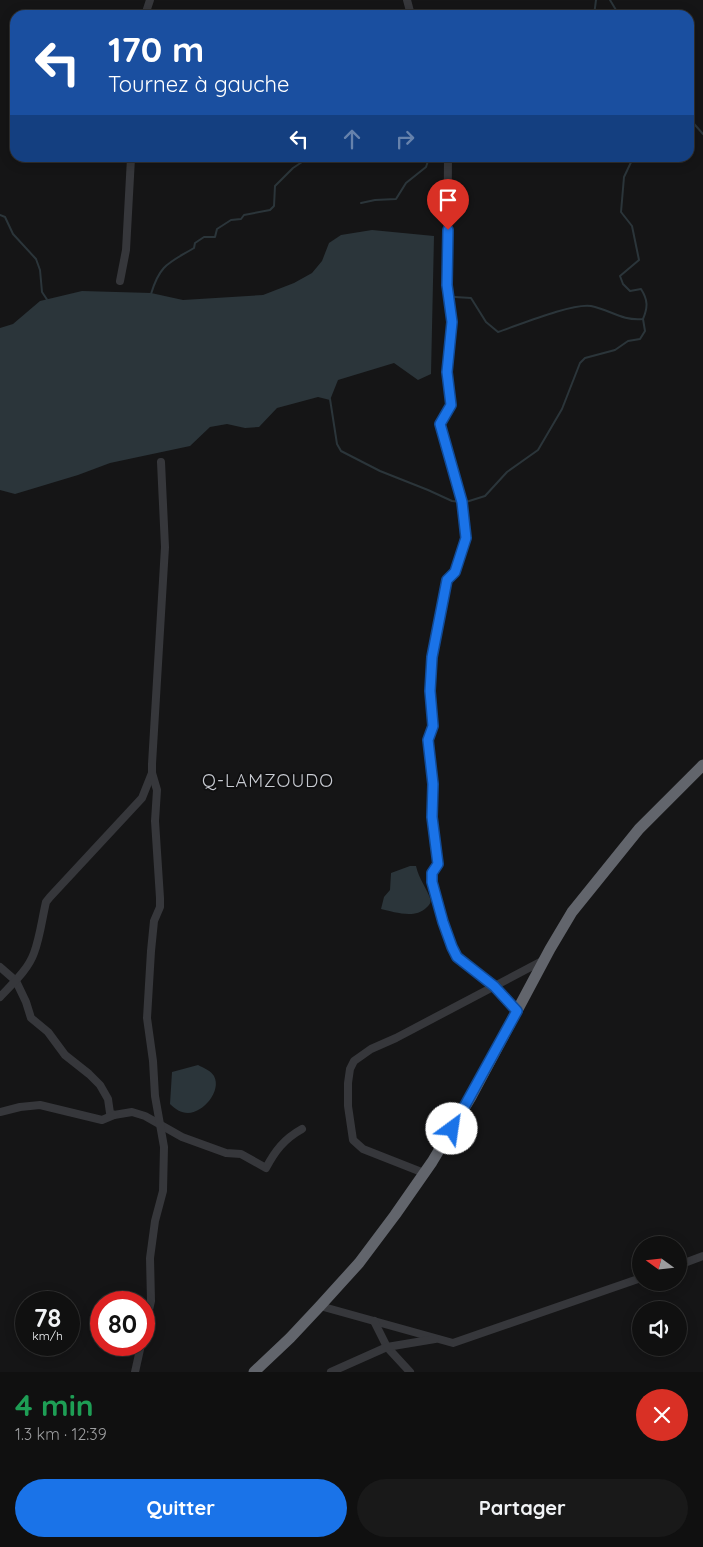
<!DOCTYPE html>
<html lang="fr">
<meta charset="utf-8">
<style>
:root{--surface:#101010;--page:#191919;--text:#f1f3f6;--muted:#9c9d9f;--line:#303030;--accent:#1a73e8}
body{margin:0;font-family:Quicksand,sans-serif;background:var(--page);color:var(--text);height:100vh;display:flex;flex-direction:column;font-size:19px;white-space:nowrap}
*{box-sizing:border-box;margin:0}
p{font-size:16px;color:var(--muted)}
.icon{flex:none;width:28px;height:28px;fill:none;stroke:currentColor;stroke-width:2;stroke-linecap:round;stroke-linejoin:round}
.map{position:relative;height:1372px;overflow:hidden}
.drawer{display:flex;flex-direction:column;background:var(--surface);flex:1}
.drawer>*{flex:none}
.hud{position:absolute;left:10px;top:10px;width:684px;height:152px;border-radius:15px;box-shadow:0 2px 12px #0003,0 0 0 1px var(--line);background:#1a4fa0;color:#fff;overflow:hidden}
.needle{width:32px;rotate:285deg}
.controls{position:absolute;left:632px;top:1236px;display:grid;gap:10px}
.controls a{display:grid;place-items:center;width:55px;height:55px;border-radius:50%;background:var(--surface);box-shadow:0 2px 12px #0003,0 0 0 1px var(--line);font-size:25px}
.speed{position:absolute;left:15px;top:1291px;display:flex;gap:10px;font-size:25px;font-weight:700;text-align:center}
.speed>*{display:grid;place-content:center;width:65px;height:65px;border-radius:50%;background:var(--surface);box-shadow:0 2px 12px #0003,0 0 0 1px var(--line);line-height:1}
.speed small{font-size:12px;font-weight:400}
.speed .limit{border:8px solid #d22;background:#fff;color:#111}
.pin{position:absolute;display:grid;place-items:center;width:42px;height:42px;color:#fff;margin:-51px -21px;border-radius:50% 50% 50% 0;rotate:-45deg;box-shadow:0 0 5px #0007}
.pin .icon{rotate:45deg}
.me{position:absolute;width:55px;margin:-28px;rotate:31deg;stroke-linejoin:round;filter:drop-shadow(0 0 4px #0008)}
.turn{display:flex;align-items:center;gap:18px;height:105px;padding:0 15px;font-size:22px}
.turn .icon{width:65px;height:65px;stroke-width:2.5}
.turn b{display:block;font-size:35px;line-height:42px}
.lanes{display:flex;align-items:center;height:48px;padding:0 15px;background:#0003;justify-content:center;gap:25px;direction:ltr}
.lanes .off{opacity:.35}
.round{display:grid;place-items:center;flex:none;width:52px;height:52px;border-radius:26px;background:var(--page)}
.summary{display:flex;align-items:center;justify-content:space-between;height:85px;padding:0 15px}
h1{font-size:30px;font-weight:800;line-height:38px;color:#1e9e55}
.primary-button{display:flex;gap:10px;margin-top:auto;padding:10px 15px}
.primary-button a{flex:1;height:58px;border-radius:30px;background:var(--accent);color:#fff;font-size:20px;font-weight:800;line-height:58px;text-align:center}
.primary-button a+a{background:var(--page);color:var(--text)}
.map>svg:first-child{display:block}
.water{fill:#2b353a}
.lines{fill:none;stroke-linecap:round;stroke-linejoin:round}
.stream{stroke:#2b353a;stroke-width:2}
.minor{stroke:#36373b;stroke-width:8}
.highway{stroke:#62656c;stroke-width:11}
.route-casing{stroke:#114b97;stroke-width:12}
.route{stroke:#1a73e8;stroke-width:9}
.labels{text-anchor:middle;stroke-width:4;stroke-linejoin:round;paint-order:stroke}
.quarter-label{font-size:18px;letter-spacing:1px;fill:#c8cbd2;stroke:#101011}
</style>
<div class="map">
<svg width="703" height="1372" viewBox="0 0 703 1372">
<rect width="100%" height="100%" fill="#151516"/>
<g class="water">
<path d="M372,230L434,236L431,374L418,380L394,363L338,380L330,400L318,397L277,408L259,427L245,428L227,424L210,427L190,446L110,463L78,475L15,494L0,490V328L13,324L40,301L82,291L151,293L183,300L263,295L294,283L312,273L322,261L329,243L341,235Z"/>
<path d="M410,866H416C419,879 426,887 430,898C432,903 429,905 426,908C415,919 394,912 381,909L384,897L390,890L391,873Z"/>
<path d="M198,1065C204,1068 211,1071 214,1076C222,1091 203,1113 188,1113C181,1113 175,1109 170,1104L172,1072Z"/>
</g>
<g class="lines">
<g class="stream">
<path d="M610,0L619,15"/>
<path d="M594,15L596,0"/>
<path d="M689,118L703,134"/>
<path d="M361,203L375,200L396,199L406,183L426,167L429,158"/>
<path d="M0,215L5,217L13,234L36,259L40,270L42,292L48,301"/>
<path d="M151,294C160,264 169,263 194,248L195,243L204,237H215L217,229L231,220L241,219L244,215L270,210L274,206L275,186L293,168L308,158"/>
<path d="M455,297L471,298L486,322L498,332C519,325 572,303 591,306C611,310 621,321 643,319C648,307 648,300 641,289L630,291L623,284L620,276L639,260L632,226L621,212L624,177L633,158"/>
<path d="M330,399L337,444L341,451L380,471L428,490L452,501L461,502"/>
<path d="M466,502L485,496L507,472L538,450L562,409L580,363L585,358L615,350L628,341L640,339L645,331L643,319"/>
</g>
<g class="minor">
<path d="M407,0L411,15"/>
<path d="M145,15L150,0"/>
<path d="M448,158L447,285L451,322L447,372L451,405L440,424L463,502L466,538L455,572L447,580L432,657L429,691L433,726L428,740L433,784L431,806L433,828L438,864L432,873L433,882L443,922L451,947L457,957L494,986L517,1011"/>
<path d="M120,281L126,250L131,158"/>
<path d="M0,967L16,981L26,1002L31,1018L48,1032L65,1055L89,1074L100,1085L108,1099L110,1113L114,1115L132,1112L145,1116L182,1137L226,1153L241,1154L266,1168C275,1151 284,1139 302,1129"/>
<path d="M0,997C12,984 28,970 34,953C40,937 42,919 46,902L50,897L142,798L152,773"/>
<path d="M0,1112L20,1107L40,1105L102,1120L114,1115"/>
<path d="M424,1173L363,1149L353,1140L348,1106V1083L350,1069L354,1061L371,1049L396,1038L544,960"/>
<path d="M679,1265L703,1256"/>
<path d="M320,1306L453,1343L641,1278"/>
<path d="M374,1321L387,1347L410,1372"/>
<path d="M144,1333L151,1301L150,1258L155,1221L163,1191L164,1147L155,1096L153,1061L147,1018L151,951L154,921L160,907V898L155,821L157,790L152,773V764L165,547L161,462"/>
<path d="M135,1372L141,1345"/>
<path d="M331,1372L387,1347L435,1339"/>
</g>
<path class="highway" d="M254,1372L290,1338L320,1306L359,1263L395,1215L432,1162L471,1097L550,949L572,912L639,829L703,765"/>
</g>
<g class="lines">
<g class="route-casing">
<path id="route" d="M448,230L447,285L452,322L447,372L451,405L440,424L462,502L466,538L455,572L447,580L432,657L430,691L433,726L428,740L433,784L432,817L438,864L432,873V882L443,922L452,947L457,957L494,986L517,1011L452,1129"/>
</g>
<use href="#route" class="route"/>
</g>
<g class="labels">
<g class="quarter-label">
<text x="268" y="787">Q-LAMZOUDO</text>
</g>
</g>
</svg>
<div class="controls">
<a><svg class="needle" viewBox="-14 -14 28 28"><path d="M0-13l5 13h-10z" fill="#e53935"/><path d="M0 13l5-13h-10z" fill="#9c9d9f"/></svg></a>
<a><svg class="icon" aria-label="sound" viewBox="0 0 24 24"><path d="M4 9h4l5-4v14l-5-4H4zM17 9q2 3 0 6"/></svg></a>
</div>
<div class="speed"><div>78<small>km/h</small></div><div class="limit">80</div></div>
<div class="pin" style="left:448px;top:230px;background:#d93025"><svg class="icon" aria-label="arrive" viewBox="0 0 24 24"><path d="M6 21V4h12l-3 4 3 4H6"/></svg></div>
<svg class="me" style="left:452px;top:1129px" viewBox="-20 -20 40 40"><circle r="19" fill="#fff"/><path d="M0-13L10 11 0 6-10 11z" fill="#1a73e8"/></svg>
<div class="hud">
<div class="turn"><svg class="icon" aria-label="left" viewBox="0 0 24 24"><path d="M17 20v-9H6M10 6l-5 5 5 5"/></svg><div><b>170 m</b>Tournez à gauche</div></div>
<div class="lanes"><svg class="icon" aria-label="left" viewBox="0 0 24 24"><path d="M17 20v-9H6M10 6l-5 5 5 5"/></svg><svg class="icon off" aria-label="ahead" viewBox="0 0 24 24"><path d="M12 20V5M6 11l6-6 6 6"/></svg><svg class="icon off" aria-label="right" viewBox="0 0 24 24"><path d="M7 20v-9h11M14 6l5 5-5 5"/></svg></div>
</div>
</div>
<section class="drawer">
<div class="summary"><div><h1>4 min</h1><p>1.3 km · 12:39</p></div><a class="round" style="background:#d93025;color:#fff"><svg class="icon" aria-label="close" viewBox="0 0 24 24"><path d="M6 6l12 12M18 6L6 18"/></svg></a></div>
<div class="primary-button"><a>Quitter</a><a>Partager</a></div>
</section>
